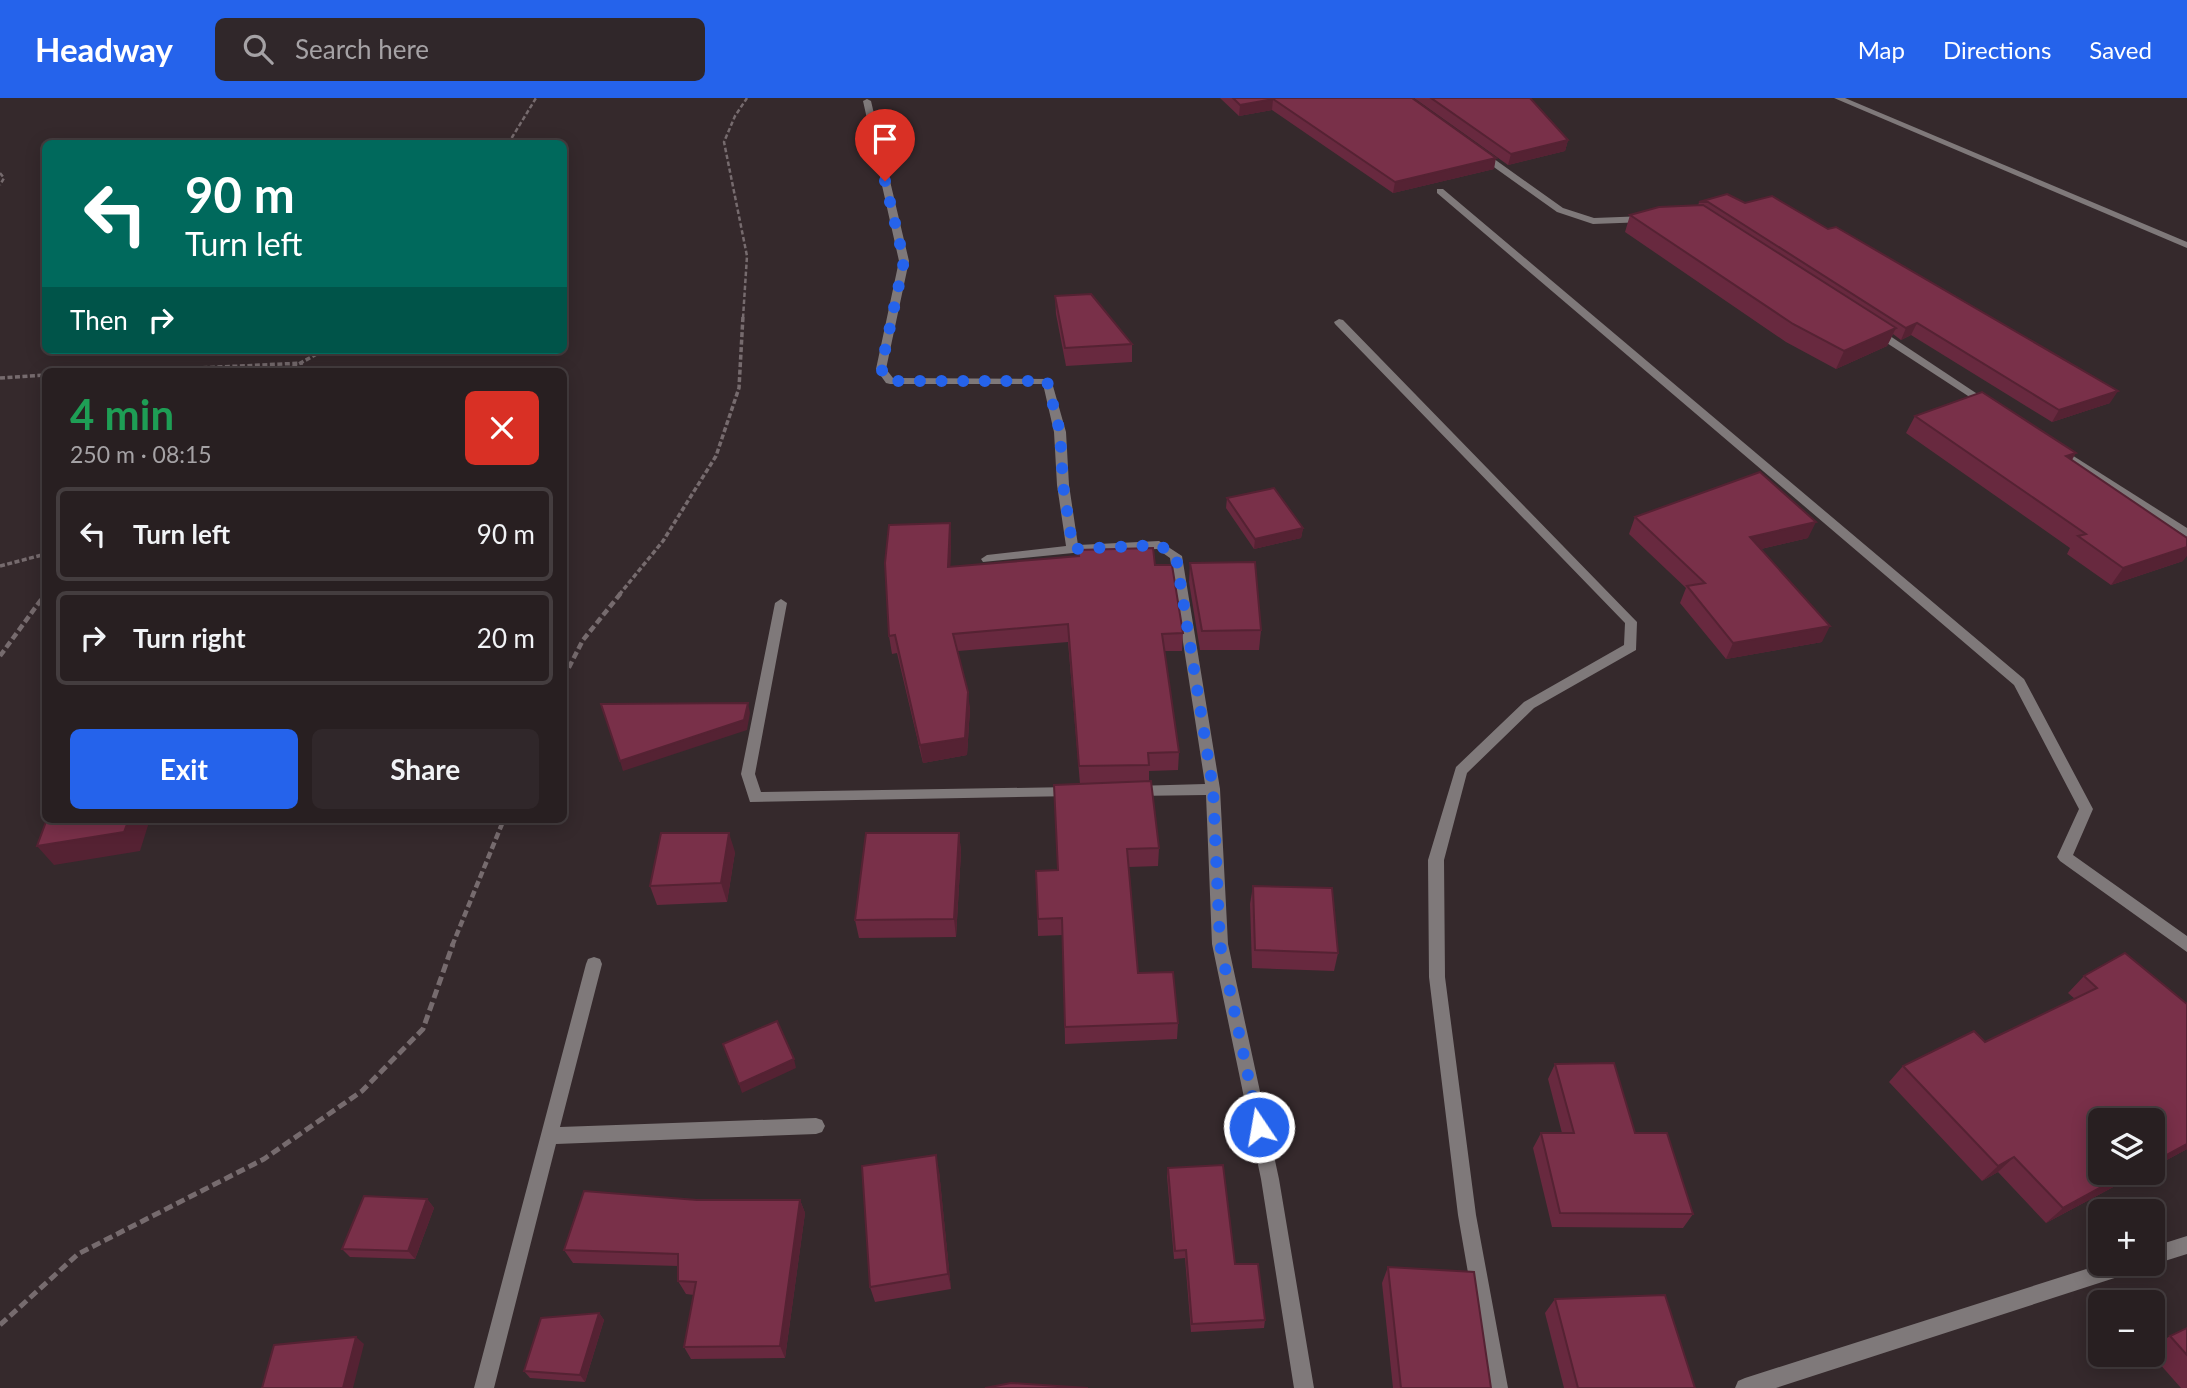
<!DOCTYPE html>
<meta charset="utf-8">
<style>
:root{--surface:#281f21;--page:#30272a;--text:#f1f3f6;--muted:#a5a2a5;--line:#443d3f;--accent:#2563eb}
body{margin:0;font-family:Lato,sans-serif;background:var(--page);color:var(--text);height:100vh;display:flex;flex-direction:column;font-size:26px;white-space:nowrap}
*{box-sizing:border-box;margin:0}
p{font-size:23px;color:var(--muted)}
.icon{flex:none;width:38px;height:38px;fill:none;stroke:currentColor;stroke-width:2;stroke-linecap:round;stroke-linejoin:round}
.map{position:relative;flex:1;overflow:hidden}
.details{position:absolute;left:42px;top:270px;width:525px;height:455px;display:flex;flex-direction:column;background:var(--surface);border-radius:10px;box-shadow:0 4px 18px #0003,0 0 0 2px var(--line)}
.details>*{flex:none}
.top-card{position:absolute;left:42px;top:42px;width:525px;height:214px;border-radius:10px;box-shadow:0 4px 18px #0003,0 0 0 2px var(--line);background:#00695c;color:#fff;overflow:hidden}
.controls{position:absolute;left:2088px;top:1010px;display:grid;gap:14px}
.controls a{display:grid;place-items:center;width:77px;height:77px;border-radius:10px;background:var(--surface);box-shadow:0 4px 18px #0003,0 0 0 2px var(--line);font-size:35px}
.pin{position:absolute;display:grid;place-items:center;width:60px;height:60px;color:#fff;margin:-72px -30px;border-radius:50% 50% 50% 0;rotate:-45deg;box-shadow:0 0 7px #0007}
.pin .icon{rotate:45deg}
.me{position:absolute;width:77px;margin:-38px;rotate:348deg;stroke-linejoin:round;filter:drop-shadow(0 0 5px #0008)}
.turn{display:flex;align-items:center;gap:24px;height:147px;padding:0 28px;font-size:32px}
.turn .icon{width:91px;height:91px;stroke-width:2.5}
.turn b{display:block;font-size:49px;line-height:60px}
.then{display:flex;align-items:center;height:66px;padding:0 28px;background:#0003;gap:14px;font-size:26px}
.round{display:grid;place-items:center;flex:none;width:74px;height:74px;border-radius:10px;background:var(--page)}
.overview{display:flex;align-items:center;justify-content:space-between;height:119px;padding:0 28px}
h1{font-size:42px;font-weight:700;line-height:52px;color:#1e9e55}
.button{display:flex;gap:14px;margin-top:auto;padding:14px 28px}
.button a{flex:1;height:80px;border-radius:10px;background:var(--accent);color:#fff;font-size:28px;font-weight:700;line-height:80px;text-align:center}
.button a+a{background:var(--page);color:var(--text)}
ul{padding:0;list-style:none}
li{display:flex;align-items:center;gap:21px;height:94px;margin:0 14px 10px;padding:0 14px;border:4px solid var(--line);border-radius:10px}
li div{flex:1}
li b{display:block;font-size:26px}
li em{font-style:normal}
header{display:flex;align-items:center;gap:42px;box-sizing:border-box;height:98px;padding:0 35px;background:var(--accent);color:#fff}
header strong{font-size:33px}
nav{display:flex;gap:38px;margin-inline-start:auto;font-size:24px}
.search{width:490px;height:63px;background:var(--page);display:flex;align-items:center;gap:18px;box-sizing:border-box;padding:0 24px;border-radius:10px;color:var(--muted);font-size:26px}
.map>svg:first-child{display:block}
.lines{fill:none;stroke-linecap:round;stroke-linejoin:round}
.path-far3{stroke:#766b6e;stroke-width:2.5;stroke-dasharray:4.5 2.5;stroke-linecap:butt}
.path-far2{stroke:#766b6e;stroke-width:3.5;stroke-dasharray:5 2.5;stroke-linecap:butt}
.path-far1{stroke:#766b6e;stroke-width:4.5;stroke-dasharray:7 3.5;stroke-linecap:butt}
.path{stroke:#766b6e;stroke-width:5;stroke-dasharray:9 4.5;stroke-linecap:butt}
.street{fill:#7f797a;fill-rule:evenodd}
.wall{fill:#68293f}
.shaded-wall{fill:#523}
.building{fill:#793049;stroke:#523;stroke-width:2}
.route{stroke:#2563eb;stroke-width:12;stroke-dasharray:0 21.6}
</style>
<header>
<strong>Headway</strong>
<div class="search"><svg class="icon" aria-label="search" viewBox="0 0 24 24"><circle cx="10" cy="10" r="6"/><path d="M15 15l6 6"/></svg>Search here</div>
<nav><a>Map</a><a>Directions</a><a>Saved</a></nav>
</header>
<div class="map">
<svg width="2187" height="1290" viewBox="0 0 2187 1290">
<rect width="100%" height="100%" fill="#35292c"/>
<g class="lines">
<g class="path-far3">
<path d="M508,46L536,0"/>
<path d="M0,75L4,80L0,87"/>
<path d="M743,220L747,158L724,44L735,18L747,0"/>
</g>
<g class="path-far2">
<path d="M135,273L303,265"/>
<path d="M286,273L324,252"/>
<path d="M0,280L46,277"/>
<path d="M0,468L46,456"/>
<path d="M619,497L663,443L716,358L739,290L743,218"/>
</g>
<g class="path-far1">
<path d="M0,558L46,495"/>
<path d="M564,579L583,542L621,495"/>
<path d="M452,848L504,721"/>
</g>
<path class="path" d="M0,1227L78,1156L264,1061L362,993L423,931L453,846"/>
<g class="street">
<path d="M1834,0H1845L2187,144V150Z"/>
<path d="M867,1L871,3L909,163L886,271L893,280L1051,281L1066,334L1069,387L1078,447L1159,443L1182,458L1220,691L1228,846L1279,1081L1314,1290H1294L1261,1081L1212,846L1206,697L1134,698L1129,697L1127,693L1129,689L1134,688L1205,686L1170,460L1157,451L1073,455L983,464L981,461L987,457L1066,448L1057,387L1054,334L1043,286H890L886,285L876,271L899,163L863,3Z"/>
<path d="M1477,53H1483L1563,110L1594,120L1646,118L1651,121L1646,124L1593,126L1557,114L1477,57Z"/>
<path d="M1437,91H1443L2024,581L2093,711L2073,757L2187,838V854L2060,763L2057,759L2079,711L2014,587L1437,95Z"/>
<path d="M1339,221L1343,222L1637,524L1636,552L1534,610L1467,675L1444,762L1445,879L1476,1117L1508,1290H1488L1458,1117L1429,879L1428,762L1456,669L1524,604L1624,547L1625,525L1335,226L1334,224Z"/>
<path d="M1874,229L1878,230L1994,307L1993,309H1985L1870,234L1869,232Z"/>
<path d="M2056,347L2187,430V439L2052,352L2050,350Z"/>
<path d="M781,501L787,505L755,676L761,694L1071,689L1076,690L1078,694L1076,698L750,704L741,676L775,505Z"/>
<path d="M594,859L600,861L602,866L560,1029L816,1020L822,1022L825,1028L822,1034L816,1036L556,1046L494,1290H474L586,866L588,861Z"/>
<path d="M2187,1138V1156L2152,1167L2148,1166H2152V1149Z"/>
<path d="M2102,1166H2139L2137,1173L2130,1175L1776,1290H1735L1738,1283L1745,1280Z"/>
</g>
</g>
<g class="wall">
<path d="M1220,0H1412L1494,71L1393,95L1272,12L1239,18Z"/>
<path d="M1414,0H1530L1568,42L1565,53L1508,67Z"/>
<path d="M1727,96L2110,305L2052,324L1911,237L1901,242L1893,236L1887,248L1836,271L1786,244L1625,134L1630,117L1698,108L1699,104Z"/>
<path d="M1055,198L1132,246V264L1066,268L1056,216Z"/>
<path d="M1915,318L2072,362L2183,463L2111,487L2067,456L2070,450L1906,335Z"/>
<path d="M1227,400L1303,430L1301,440L1254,451L1226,410Z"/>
<path d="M1635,419L1808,440L1761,451L1822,544L1726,561L1680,505L1686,490L1629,436Z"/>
<path d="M950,425L951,442L950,468L1155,467L1183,535L1182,553H1164L1179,654L1178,672L1149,673V683L1159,750L1158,768L1129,769L1138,875L1178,925L1177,941L1065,946L1063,837L1038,838L1036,773L1058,772L1080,686L1068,544L958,553L970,611L967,657L923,665L897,555L892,556L889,538Z"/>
<path d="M1190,465L1261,532L1259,552H1200L1189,484Z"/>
<path d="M959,735L961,754L956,839L859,840L855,822Z"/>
<path d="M735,754L727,804L657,807L650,788Z"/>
<path d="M1253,788L1338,855L1334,873L1252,870L1250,806Z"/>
<path d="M2125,855L2187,1051L2152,1070V1022L2100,1074H2144L2118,1089L2117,1087L2046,1125L1998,1074L1982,1083L1889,984L1903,968L1985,944L2075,901L2068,895L2084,878Z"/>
<path d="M1555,966L1635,1035L1693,1116L1683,1130L1552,1129L1533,1050L1541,1035H1562L1548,981Z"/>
<path d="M1168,1070L1235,1166L1265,1222L1264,1230L1191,1234L1185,1160L1174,1161L1167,1078Z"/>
<path d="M939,1073L951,1191L875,1204L870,1189Z"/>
<path d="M427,1101L434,1110L415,1161L350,1159L342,1151Z"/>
<path d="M697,1102H800L805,1115L785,1260L691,1261L684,1249L694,1197L686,1196L678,1183V1168L573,1165L564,1152Z"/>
<path d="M1388,1169L1491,1290H1393L1382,1185Z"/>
<path d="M1555,1201L1695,1290H1564L1545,1215Z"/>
<path d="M599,1215L604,1222L585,1284L530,1280L524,1273Z"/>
<path d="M2187,1230V1290H2181L2151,1256H2152V1250L2170,1238Z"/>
</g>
<g class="shaded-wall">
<path d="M1273,1L1272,12L1239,18L1240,7Z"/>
<path d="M1568,42L1565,53L1508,67L1511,56Z"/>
<path d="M1496,60L1494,71L1393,95L1395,84Z"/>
<path d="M1917,225L1911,237L1901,242L1906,230Z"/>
<path d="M1896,230L1887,248L1836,271L1844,253Z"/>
<path d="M2118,293L2110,305L2052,324L2059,312Z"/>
<path d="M2076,355L2066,372V358Z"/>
<path d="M1816,424L1808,440L1743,455L1750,439Z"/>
<path d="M950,425L951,442L950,486L948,469Z"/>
<path d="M1303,430L1301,440L1254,451L1255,441Z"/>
<path d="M2187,449V458L2183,463L2111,487L2123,470Z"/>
<path d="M1830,528L1822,544L1726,561L1733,545Z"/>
<path d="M968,594L970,611L967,657L923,665L920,647Z"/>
<path d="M748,605L750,615L747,632L623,673L620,663Z"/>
<path d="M129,721H150L140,753L54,767L37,748Z"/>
<path d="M729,735L735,754L727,804L721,785Z"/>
<path d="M959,735L961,754L956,839L954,821Z"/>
<path d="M794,961L796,970L742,995L739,986Z"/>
<path d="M2187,1046V1051L2152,1070V1065Z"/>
<path d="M936,1057L939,1073L951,1191L948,1176Z"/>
<path d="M2014,1059L1998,1074L1982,1083L1998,1068Z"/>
<path d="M2129,1074H2131L2117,1087L2046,1125L2063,1110Z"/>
<path d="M2136,1074H2144L2118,1089Z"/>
<path d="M427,1101L434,1110L415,1161L408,1153Z"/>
<path d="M800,1102L805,1115L785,1260L780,1248Z"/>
<path d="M599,1215L604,1222L585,1284L580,1277Z"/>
<path d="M356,1239L364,1246L353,1290H343Z"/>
</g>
<g class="building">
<path d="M1233,0H1412L1496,60L1395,84L1273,1L1240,7Z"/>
<path d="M1431,0H1530L1568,42L1511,56Z"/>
<path d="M1727,96L1745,105L1772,98L1828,131L1836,129L2118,293L2059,312L1917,225L1906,230L1708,104H1699Z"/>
<path d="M1703,107L1896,230L1844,253L1793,226L1630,117L1659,109Z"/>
<path d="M1091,196L1132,246L1065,250L1055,198Z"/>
<path d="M1982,294L2076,355L2066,358L2187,440V449L2123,470L2078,438L2086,436L1915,318Z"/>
<path d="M1760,374L1816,424L1750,439L1830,528L1733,545L1687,488L1705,485L1635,419Z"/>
<path d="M1274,390L1303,430L1255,441L1227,400Z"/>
<path d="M950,425L948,469L1079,458L1078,452L1153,450L1155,467H1172L1183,535L1162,536L1179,654L1148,655L1149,667L1079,668L1068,526L953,536L968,594L965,640L920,647L895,537L889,538L885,465L889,427Z"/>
<path d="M1255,464L1261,532L1202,533L1190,465Z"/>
<path d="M748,605L744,622L620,663L601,606Z"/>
<path d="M1151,683L1159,750L1127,751L1138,875L1173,874L1178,925L1065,929L1062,820L1038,821L1036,773L1058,772L1054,687Z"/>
<path d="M47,721H129L124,734L37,748Z"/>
<path d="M661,735H729L721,785L650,788Z"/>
<path d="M866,735H959L954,821L855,822Z"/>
<path d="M1253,788L1332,790L1338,855L1255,852Z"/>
<path d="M2125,855L2187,906V1046L2152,1065V1022H2100V1074H2129L2063,1110L2014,1059L1998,1068L1903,968L1974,933L1985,944L2097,890L2084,878Z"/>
<path d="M777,923L794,961L739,986L723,946Z"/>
<path d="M1614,965L1635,1035H1667L1693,1116L1560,1115L1541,1035H1574L1555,966Z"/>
<path d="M936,1057L948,1176L870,1189L862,1068Z"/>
<path d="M1223,1067L1235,1166H1258L1265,1222L1192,1226L1186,1152L1175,1153L1168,1070Z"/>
<path d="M584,1093L697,1102H800L780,1248L684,1249L696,1184L678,1183V1156L564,1152Z"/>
<path d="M364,1098L427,1101L408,1153L342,1151Z"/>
<path d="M1388,1169L1474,1174L1491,1290H1401Z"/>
<path d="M1665,1197L1695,1290H1578L1555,1201Z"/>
<path d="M599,1215L580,1277L524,1273L541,1220Z"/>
<path d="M2187,1230V1257L2170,1238Z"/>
<path d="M356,1239L343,1290H262L274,1247Z"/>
<path d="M1011,1285L1088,1290H985Z"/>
</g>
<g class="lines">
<path class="route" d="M885,83L904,163L881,271L890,283H1047L1060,334L1063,387L1073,451L1159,447L1176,458L1213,691L1220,846L1259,1029"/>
</g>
</svg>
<div class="controls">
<a><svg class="icon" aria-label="layers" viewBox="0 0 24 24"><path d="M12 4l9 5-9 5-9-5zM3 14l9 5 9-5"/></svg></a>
<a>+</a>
<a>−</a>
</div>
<div class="pin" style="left:885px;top:83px;background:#d93025"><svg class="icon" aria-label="arrive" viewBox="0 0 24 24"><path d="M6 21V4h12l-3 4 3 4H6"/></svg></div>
<svg class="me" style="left:1259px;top:1029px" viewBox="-20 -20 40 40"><circle r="17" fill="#2563eb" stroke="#fff" stroke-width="3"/><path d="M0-11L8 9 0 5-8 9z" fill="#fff"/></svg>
<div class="top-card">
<div class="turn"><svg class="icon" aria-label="left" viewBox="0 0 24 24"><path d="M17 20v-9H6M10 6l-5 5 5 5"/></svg><div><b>90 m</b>Turn left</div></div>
<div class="then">Then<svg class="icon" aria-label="right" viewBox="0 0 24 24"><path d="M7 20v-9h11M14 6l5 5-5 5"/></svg></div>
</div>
<section class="details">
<div class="overview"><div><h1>4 min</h1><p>250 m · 08:15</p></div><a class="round" style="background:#d93025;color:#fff"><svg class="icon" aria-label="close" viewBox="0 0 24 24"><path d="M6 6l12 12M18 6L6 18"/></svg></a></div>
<ul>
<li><svg class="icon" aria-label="left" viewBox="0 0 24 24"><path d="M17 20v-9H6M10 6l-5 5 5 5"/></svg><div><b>Turn left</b></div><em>90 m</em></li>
<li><svg class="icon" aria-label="right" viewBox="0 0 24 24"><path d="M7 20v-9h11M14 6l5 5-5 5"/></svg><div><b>Turn right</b></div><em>20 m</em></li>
</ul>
<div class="button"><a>Exit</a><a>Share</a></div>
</section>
</div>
